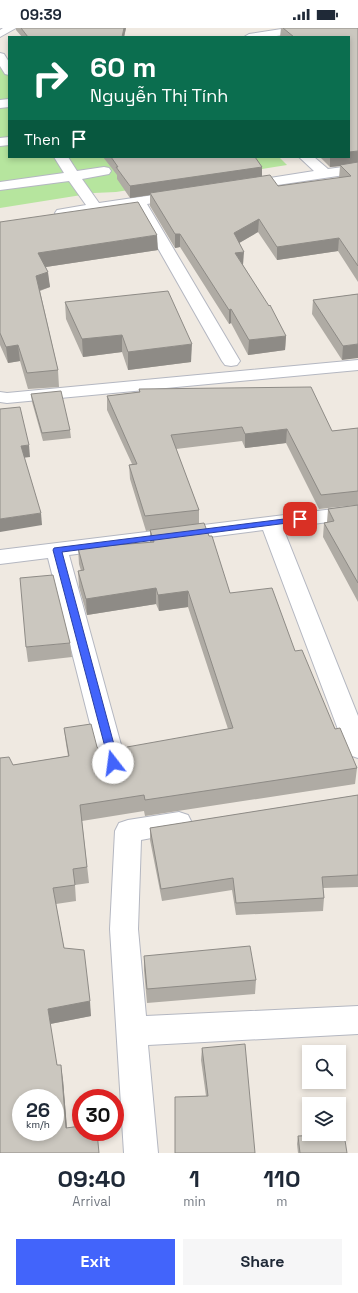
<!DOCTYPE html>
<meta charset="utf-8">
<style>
:root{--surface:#fff;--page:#f6f6f7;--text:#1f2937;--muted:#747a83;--accent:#4264fb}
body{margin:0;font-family:"Space Grotesk",sans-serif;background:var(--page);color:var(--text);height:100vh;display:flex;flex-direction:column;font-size:15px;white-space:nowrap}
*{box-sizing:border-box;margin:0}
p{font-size:13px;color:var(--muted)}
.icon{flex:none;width:22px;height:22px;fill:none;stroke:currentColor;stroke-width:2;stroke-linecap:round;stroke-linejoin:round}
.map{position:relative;height:1125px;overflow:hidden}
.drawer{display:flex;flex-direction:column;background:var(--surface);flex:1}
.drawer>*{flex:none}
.top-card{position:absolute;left:8px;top:8px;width:342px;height:122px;border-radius:0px;box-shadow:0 2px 6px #0003;background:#0b6e4f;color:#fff;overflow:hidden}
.tools{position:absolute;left:302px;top:1017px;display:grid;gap:8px}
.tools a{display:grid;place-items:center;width:44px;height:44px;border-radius:0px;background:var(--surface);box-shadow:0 2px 6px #0003;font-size:20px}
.speed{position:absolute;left:12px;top:1061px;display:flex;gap:8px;font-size:20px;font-weight:700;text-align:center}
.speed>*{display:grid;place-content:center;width:52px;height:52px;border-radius:50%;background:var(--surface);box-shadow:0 2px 6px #0003;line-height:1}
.speed small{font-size:10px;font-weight:400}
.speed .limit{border:6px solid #d22;background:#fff;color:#111}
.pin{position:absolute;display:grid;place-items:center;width:34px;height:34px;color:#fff;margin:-17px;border-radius:8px;box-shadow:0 2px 6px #0006}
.me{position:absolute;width:44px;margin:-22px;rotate:345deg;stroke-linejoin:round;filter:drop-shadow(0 0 3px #0008)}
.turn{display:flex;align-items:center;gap:14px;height:84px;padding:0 16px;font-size:18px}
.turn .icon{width:52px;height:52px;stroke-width:2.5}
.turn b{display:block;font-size:28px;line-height:34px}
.then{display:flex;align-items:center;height:38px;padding:0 16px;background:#0003;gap:8px;font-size:15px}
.eta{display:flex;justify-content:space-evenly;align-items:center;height:68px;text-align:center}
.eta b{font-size:24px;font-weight:700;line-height:28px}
.button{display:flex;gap:8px;margin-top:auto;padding:8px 16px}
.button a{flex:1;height:46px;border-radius:0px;background:var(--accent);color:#fff;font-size:16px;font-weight:700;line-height:46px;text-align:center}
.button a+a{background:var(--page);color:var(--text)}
.status{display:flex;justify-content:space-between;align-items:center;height:28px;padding:0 20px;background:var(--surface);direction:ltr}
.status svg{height:11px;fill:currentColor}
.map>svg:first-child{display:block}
.green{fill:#b6e59e}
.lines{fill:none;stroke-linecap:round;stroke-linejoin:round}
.minor-casing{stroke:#b4b7c1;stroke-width:2}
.minor{fill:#fff;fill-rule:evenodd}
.wall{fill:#afaba4}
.shaded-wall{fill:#8e8b86}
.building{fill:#cbc7bf;stroke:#8e8b86;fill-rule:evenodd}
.route{fill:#4264fb;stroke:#2b41a3}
</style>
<div class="status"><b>09:39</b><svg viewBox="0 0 49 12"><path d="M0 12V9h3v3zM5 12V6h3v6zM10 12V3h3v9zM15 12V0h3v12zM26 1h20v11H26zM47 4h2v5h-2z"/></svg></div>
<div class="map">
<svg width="358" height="1125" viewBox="0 0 358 1125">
<rect width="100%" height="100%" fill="#efe9e1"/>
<path class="green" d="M9,32V129H279L287,137L116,164L94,165L0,180V33Z"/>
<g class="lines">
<g class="minor-casing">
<g id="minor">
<path d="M3,0H16L0,9V2Z"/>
<path d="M288,0H314L309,3L270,9H244L249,6Z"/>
<path d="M0,25L4,26L9,34V47L5,46L0,38Z"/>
<path d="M9,71V79L0,80V72Z"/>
<path d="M9,109V117L0,118V110Z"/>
<path d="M54,129H68L77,143L104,139L109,140L111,143L109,146L82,151L99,175L181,163L186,164L188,167L186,170L147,176L240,333L237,337L231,338L225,337L222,333L134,178L62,189L57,188L55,185L57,182L86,177L69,153L0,162V154L64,145Z"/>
<path d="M299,129H314L328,141L358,137V145L244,162L239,161L237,158L239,155L244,154L314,143Z"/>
<path d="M358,332V342L7,375L0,374V364L7,365Z"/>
<path d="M358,478V490L283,500L358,688V730L349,727L345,720L263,502L69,527L126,735L122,742L113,745L104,742L100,735L48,530L0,536V522Z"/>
<path d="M179,784L188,787L192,795L188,803L141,812L138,901L146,988L358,978V1006L148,1017L158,1125H124L110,901L115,803L119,795L128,792Z"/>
</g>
</g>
<use href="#minor" class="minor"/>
</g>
<g class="wall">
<path d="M16,0H126L124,9H22L16,2Z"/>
<path d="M281,0H358V254L338,223L277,232L258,204L239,215L243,237L286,308L285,322L248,327L231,295L229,296L180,219L175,220L150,178V167L130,170L117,151V147L103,129H255L262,139V149L278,158L339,150L340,138L330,139L320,129H349V9H280Z"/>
<path d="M0,194L158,222L46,239L50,259L40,263L58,342L59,359L28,361L20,333L8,335L0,317Z"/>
<path d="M358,266L342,332L312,286L313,272Z"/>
<path d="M65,274L191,334L128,342L122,324L83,329L66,291Z"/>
<path d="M139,361L332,403L358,400V574L323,509L324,495L327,494L328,481L357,477L319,481L286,415L245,420L242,413L176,421L199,482V496L230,565L295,623L335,701L357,740L355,756L145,788L144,783L82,793L89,855L75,857L76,873L56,876L64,920L91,988L50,996L57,1037L63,1052L67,1100L0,1125L13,737L68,728L66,716L64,700L97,719L102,726L112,730L228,701L188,579L159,583L156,576L87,587L79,559L78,543H81L79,536L78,520L150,514V502L162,501L146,503L130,451L129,437L132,436L107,382V368L139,364Z"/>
<path d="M31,366L70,402L71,410L43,413L32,374Z"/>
<path d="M70,615L72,629L28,634L26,619Z"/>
<path d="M358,767V859L323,860L324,870L323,883L236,887L232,862L162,873L150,812V800Z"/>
<path d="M144,928L256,952L255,966L147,975L144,942Z"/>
<path d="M202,1020L255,1125L206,1068L201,1032Z"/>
<path d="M298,1108L347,1125H298L297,1116Z"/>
</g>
<g class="shaded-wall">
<path d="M124,0H126L124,9H122Z"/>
<path d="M358,123V136L340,137V138L330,139V129H349V124Z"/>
<path d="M262,139V150L150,165V167L130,170V158Z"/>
<path d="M259,191L258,204L234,218V205Z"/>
<path d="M175,206H180V219L175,220Z"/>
<path d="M157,207L158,222L39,240L38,225Z"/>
<path d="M339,210L338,223L277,232V219Z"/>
<path d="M244,224L243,237L235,225Z"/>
<path d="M48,244L50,259L38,263L36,248Z"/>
<path d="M231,281V295L229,296V282Z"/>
<path d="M122,307V324L83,329L82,311Z"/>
<path d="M286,308L285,322L248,327L249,312Z"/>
<path d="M192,316L191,334L128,342V324Z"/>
<path d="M358,316V330L342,332L343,318Z"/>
<path d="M18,317L20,333L8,335L6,319Z"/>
<path d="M287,401L286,415L245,420V406Z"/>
<path d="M29,417L30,429L22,430L21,418Z"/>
<path d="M41,485L42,497L0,504V491Z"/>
<path d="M156,560V576L87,587L86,571Z"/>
<path d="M188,563V579L159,583L158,567Z"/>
<path d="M90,973L91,988L50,996L48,981Z"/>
<path d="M61,1037L63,1052L68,1114L66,1100Z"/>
</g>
<g class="building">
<path d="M21,0H124L122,9H28Z"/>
<path d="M283,0H358V123L349,124V9H294Z"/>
<path d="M111,129H255L262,139L130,158L116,139H118Z"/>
<path d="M358,134V238L339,210L277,219L259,191L234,205L244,224L235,225L269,278L270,277L286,308L249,312L231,281L229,282L180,206H175L150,165L270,147L278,158L351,148L340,137Z"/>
<path d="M138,174L157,207L38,225L48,244L36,248L58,342L27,345L18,317L6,319L0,305V194Z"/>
<path d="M168,263L192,316L128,324L122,307L82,311L65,274Z"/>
<path d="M358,266V316L343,318L313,272Z"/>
<path d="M311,359L332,403L358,400V463L321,467L287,401L245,406L242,399L171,407L199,482L145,488L129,437L137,436L107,368L140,364L139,361Z"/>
<path d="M61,363L70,402L42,405L31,366Z"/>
<path d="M20,379L29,417L21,418L41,485L0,491V381Z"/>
<path d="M358,477V555L324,495L334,493L328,481Z"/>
<path d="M204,495L209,508H212L230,565L272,560L295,623L302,622L335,701L340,700L357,740L145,772L144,767L80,777L87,839L73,841L75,857L53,860L64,920L84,922L90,973L48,981L57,1037H61L66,1100L81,1098V1104H97L99,1125H0V730L9,729L13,737L69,728L64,700L91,696L97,719L102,726L112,730L122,727L127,719L233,700L188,563L158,567L156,560L86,571L78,543L84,542L78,520L154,514L150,502ZM21,1070H55V1104H21Z"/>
<path d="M53,547L70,615L26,619L20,550Z"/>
<path d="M358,767V847L322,849L324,870L236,875L233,850L161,861L150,800Z"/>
<path d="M250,918L256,952L147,961L144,928Z"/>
<path d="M245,1016L255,1125H175V1069L208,1068L202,1020Z"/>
<path d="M344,1106L347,1125H300L298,1108Z"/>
</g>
<path class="route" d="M300,489L304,491L303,493L62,524L119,735L113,739L110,738L53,522L54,520Z"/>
</svg>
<div class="tools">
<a><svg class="icon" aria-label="search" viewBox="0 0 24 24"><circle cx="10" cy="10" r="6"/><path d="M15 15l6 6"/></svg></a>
<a><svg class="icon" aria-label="layers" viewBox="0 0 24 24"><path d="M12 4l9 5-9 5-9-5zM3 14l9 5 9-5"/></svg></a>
</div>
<div class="speed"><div>26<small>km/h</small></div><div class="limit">30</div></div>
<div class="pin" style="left:300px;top:491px;background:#d93025"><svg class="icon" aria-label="arrive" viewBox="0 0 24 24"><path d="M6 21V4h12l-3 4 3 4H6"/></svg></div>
<svg class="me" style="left:113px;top:735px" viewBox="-20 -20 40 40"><circle r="19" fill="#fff"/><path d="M0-13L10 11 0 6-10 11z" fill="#4264fb"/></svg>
<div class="top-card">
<div class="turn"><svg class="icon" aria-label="right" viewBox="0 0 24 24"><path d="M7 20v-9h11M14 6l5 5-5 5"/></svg><div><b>60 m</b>Nguyễn Thị Tính</div></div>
<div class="then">Then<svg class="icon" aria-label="arrive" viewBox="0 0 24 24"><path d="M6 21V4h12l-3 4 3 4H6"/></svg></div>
</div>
</div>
<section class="drawer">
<div class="eta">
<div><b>09:40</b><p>Arrival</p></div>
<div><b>1</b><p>min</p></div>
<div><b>110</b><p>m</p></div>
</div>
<div class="button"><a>Exit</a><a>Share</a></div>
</section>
